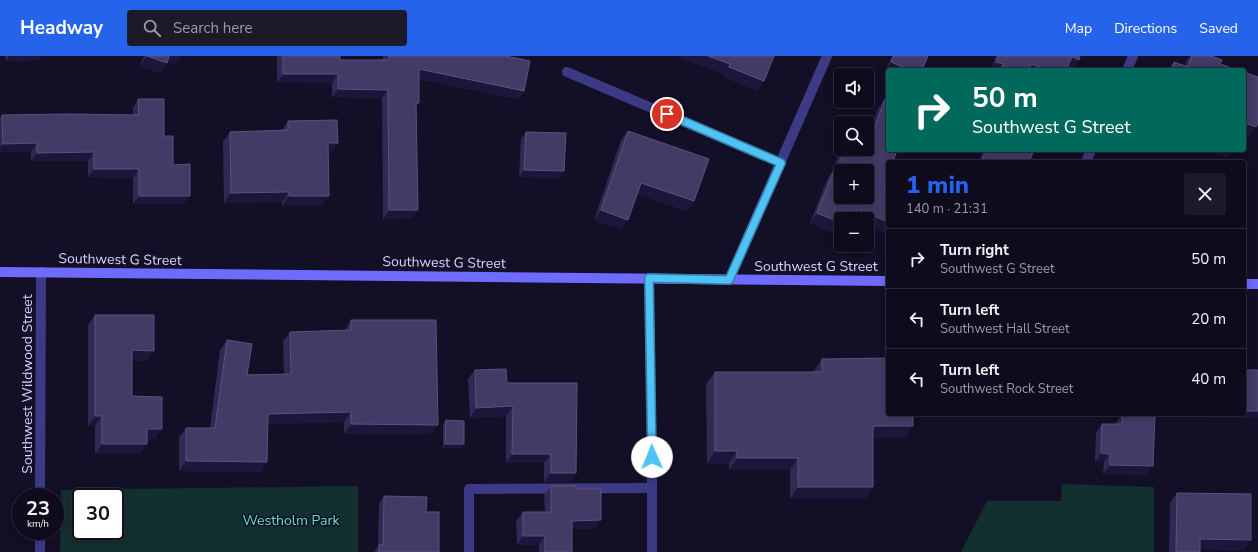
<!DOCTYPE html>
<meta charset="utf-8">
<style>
:root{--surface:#0e0b1c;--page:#1c1929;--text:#f1f3f6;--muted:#9b9ba3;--line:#2e2b3b;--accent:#2563eb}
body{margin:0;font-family:"Nunito Sans",sans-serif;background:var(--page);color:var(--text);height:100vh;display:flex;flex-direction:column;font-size:15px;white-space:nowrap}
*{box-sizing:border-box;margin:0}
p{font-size:13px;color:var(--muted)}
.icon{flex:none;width:22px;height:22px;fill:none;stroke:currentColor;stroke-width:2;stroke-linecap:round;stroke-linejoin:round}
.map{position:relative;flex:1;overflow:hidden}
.side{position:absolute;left:886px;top:104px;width:360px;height:256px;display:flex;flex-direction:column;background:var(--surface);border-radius:4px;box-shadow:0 2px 10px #0003,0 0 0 1px var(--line)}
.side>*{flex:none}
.top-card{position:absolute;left:886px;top:12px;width:360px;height:84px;border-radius:4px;box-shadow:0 2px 10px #0003,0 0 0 1px var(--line);background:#00695c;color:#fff;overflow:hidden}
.tools{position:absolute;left:834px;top:12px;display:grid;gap:8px}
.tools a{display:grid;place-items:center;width:40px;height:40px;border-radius:4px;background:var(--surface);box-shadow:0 2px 10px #0003,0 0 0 1px var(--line);font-size:20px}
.speed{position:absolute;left:12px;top:432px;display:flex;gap:8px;font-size:20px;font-weight:700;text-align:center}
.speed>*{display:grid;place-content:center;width:52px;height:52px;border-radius:50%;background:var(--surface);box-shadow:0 2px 10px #0003,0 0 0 1px var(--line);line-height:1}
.speed small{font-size:10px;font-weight:400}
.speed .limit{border:2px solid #111;border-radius:6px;background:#fff;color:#111}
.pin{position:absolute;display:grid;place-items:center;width:34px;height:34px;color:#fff;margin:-17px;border:2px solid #fff;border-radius:50%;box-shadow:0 1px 4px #0007}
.me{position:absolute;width:44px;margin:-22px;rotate:359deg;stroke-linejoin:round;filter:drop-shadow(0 0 3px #0008)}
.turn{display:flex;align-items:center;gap:14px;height:84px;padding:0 20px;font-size:18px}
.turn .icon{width:52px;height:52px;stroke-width:2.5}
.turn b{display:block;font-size:28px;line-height:34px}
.round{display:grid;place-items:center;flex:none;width:42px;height:42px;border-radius:4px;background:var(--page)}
.headline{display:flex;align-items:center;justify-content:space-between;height:68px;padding:0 20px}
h1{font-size:24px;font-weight:800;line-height:30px;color:var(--accent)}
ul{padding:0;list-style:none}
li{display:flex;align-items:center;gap:12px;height:60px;padding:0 20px;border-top:1px solid var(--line)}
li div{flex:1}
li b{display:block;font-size:15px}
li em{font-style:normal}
header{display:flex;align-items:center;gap:24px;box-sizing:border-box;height:56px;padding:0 20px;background:var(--accent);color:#fff}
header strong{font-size:19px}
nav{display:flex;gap:22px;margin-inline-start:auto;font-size:14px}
.search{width:280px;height:36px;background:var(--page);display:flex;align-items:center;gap:10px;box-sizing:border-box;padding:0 14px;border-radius:4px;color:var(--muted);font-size:15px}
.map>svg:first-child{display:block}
.green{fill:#12302f;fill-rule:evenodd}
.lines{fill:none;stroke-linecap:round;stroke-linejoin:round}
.minor{stroke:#3d3a85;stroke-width:10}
.secondary{stroke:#6f6bff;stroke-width:10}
.wall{fill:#312854}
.shaded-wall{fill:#1d163a}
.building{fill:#433a66;stroke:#5a527e;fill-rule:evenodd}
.route-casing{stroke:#337fa1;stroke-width:10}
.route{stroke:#4fc3f7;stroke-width:7}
.labels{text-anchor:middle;stroke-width:3;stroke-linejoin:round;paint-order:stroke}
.street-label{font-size:14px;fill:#d9d4ff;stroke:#130f26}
.park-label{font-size:14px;fill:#5fe0c0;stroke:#130f26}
</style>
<header>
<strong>Headway</strong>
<div class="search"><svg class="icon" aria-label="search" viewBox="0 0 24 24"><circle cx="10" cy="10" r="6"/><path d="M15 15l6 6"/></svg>Search here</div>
<nav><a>Map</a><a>Directions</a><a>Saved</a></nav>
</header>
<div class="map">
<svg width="1258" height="496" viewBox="0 0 1258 496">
<rect width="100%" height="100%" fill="#130f26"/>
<g class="green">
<path d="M1062,428L1154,431V496H961L987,445H1061Z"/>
<path d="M358,430V496H60L61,434ZM81,441H115V475H81Z"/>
</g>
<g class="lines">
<g class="minor">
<path d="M1127,14L1133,0"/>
<path d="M567,16L781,107"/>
<path d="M1086,106L1091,94"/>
<path d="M649,223L652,432V496"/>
<path d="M729,224L827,0"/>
<path d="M40,441L41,216"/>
<path d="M40,496V475"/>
<path d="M469,496V433L652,432"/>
</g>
<g class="secondary">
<path d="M0,216L888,225"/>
<path d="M1244,228H1258"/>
</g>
</g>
<g class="wall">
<path d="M5,0H42L39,4L6,5Z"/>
<path d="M144,0H181L175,8L167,5L160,17L140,10Z"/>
<path d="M277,0H340V4H383V0H506L524,35L518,43L419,23L416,51L412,162L383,163L382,42L332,41V27L277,26Z"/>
<path d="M682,0H774L764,25L757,35L723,20L724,18L681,2Z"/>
<path d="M892,0H928L922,14H888L886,13Z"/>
<path d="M996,0H1080L1073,12L1068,10L1066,14H991Z"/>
<path d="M1190,0H1211L1220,8L1237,14H1169L1174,6L1185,10L1187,4Z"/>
<path d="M138,43L164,80L173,109L184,148H133V122L88,121V105H31V96H0V62L2,59H133V52Z"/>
<path d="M885,43L867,163H841V180L810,167L827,124L833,114L841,93H867L869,78L878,53Z"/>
<path d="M288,65L338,87L331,97H329L322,150H282V146L224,147L223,86L230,76L282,74Z"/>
<path d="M628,75L687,155L637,138L621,174L594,164L621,84Z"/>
<path d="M526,76L559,122L519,121L521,83Z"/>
<path d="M984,94H1034L1029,106H979Z"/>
<path d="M95,259L147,305L132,304V340L162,373L155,383H147L140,398H95V370H88V269Z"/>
<path d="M351,264L431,378H344V366L268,368L267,406L261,416L179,415V381L186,372H210L220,294L227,284L247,319L284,318L283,285L290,276L345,274Z"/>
<path d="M822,303L905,382H873L865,443H790V414H729V408H707L706,328L715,316H814V315Z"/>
<path d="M475,314L507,327L576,417L570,426H544V407H506V360L470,362L468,323Z"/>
<path d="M1122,358L1147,419L1103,418L1104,406H1095L1096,377L1102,368H1116L1117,366Z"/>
<path d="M446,364L464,388L462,392H443V368Z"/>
<path d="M551,430L576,433L601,464L594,473H572V496H539V489H517L516,465L523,456H545L544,439Z"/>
<path d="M1177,437L1244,494L1200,493V496H1169L1170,447Z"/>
<path d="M384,440L426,456L439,496H374L378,491L379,447Z"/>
</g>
<g class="shaded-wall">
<path d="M9,0H42L39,4L6,5Z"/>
<path d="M147,0L167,7L160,17L140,10Z"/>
<path d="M167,0H181L175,8L164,4Z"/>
<path d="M682,0H708L730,8L724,18L681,2Z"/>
<path d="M1072,1L1079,4L1073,12L1066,9Z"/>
<path d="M891,6L909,14H888L886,13Z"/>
<path d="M996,6L1003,8L999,14H991Z"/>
<path d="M1031,8L1047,14H1026Z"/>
<path d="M729,11L764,25L757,35L723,20Z"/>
<path d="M419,13L524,35L518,43L413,22Z"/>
<path d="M283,18H338L332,27L277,26Z"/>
<path d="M338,33L388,34L382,42L332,41Z"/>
<path d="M1244,67L1256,71L1249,81L1244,79Z"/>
<path d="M37,87L31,96H0V92L3,88Z"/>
<path d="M328,87H338L331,97H321Z"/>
<path d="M1206,94H1232L1227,102Z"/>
<path d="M94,96L88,105H31L37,97Z"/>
<path d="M94,113H139L133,122L88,121Z"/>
<path d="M524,114L564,115L559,122L519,121Z"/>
<path d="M641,127L694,145L687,155L634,137Z"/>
<path d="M289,136L282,146L224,147L231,137Z"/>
<path d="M139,140H190L184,148H133Z"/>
<path d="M289,140H329L322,150H282Z"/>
<path d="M857,153L888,166V178L867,170V163H850Z"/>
<path d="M389,154H418L412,162L383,163Z"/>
<path d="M601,154L628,164L621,174L594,164Z"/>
<path d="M817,157L841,167V180L810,167Z"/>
<path d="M132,294L154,295L147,305L125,304Z"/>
<path d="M513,350L506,360L470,362L476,352Z"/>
<path d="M1244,355H1258V362L1195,361L1198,358H1244Z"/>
<path d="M351,356L344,366L261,368L268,358Z"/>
<path d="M95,360H102L95,370H88Z"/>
<path d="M351,368L438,369L431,378H344Z"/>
<path d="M873,370H913L905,382H865Z"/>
<path d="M147,373H162L155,383H140Z"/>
<path d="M102,388H147L140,398H95Z"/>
<path d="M445,388H464L462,392H443Z"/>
<path d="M715,395H737L729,408H707Z"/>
<path d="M1101,397L1110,398L1104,406H1095Z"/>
<path d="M512,398H551L544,407H506Z"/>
<path d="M737,402H798L790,414H729Z"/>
<path d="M186,405L267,406L261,416L179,415Z"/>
<path d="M1110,409L1153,410L1147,419L1103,418Z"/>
<path d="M551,417H576L570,426H544Z"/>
<path d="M798,431H873L865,443H790Z"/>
<path d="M601,464L594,473H566L572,465Z"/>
<path d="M523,480H545L539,489H517Z"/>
<path d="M1200,483L1251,484L1244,494L1193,493Z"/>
</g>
<g class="building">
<path d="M147,0H169L167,7Z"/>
<path d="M283,0H340V4H389V0H506L530,5L524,35L419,13V47H416L418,154H389L388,34L338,33V18H283Z"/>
<path d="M708,0H774L764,25L729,11L730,8Z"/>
<path d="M894,0H928L922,14H909L891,6Z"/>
<path d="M998,0H1080L1079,4L1072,1L1066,14H1047L1031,8L1029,14H1000L1003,8L996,6Z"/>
<path d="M1192,0H1211L1222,4L1220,8L1237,14H1171L1174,6L1188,11Z"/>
<path d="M1244,16L1258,21V66L1256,71L1244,67Z"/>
<path d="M138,43H164V80H173V109L190,108V140H139V113H94V96L37,97V87L3,88L2,59L65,58L139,59Z"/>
<path d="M885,43L888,44V94H897L893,106H888V121L884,134L888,135V166L857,153L853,163H841V167L817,157L834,114L837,115L844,93H867V78L872,79ZM841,115H867V141H841Z"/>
<path d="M337,64L338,87H328L329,140H289V136L231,137L230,76L288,74V65Z"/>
<path d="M628,75L709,103L694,145L641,127L628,164L601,154Z"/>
<path d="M526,76L566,77L564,115L524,114Z"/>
<path d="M986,94H1034L1029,106H981Z"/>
<rect x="1120" y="105" width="45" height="1"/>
<path d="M95,259H154V295L132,294V340L162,341V373H147V388H102V360H95Z"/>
<path d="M351,264H436L438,369L351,368V356L268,358L267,406L186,405V372H215L227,284L252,288L247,319L291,318L290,276L351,274Z"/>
<path d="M888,302V358H913V370H873V431H798V402H737V395H715V316H822V303Z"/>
<path d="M506,313L507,327H577L576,417H551V398H512L513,350L476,352L475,314Z"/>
<rect x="1244" y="314" width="14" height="41"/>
<path d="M1123,358H1155L1153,410L1110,409V398L1101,397L1102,368H1122Z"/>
<path d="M446,364L464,365V388H445Z"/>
<path d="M551,430H576V433H601V464L572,465V496H545V480H523V456H551Z"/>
<path d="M1177,437L1251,438V484L1200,483V496H1176Z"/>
<path d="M384,440L427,441L426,456H439V496H379V489H383Z"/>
</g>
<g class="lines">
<g class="route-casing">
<path id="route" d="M652,401L649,222L729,224L781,107L667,58"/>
</g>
<use href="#route" class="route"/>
</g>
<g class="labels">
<g class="street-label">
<text transform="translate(120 203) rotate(1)" y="5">Southwest G Street</text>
<text transform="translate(444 206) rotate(1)" y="5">Southwest G Street</text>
<text x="816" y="215">Southwest G Street</text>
<text transform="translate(27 328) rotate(-90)" y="5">Southwest Wildwood Street</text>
</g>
<g class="park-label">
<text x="291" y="469">Westholm Park</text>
</g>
</g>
</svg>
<div class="tools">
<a><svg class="icon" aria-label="sound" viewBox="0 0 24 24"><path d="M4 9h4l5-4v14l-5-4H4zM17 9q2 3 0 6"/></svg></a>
<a><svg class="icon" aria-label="search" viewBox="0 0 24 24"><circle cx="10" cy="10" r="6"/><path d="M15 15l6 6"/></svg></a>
<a>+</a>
<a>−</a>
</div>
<div class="speed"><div>23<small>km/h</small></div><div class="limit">30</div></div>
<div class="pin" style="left:667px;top:58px;background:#d93025"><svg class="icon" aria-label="arrive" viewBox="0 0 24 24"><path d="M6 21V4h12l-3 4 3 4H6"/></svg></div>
<svg class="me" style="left:652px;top:401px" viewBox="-20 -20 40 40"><circle r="19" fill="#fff"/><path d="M0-13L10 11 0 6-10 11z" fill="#4fc3f7"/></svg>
<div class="top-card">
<div class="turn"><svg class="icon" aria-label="right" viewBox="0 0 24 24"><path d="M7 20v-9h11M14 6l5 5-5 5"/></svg><div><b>50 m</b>Southwest G Street</div></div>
</div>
<section class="side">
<div class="headline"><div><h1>1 min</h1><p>140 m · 21:31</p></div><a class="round"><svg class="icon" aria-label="close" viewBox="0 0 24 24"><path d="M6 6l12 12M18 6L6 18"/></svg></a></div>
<ul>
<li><svg class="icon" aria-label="right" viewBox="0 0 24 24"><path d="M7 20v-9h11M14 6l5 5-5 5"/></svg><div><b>Turn right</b><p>Southwest G Street</p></div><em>50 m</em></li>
<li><svg class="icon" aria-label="left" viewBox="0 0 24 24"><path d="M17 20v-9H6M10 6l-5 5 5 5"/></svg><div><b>Turn left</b><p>Southwest Hall Street</p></div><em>20 m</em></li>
<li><svg class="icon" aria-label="left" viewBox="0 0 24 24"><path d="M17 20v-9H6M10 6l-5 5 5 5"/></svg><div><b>Turn left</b><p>Southwest Rock Street</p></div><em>40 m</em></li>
</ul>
</section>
</div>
